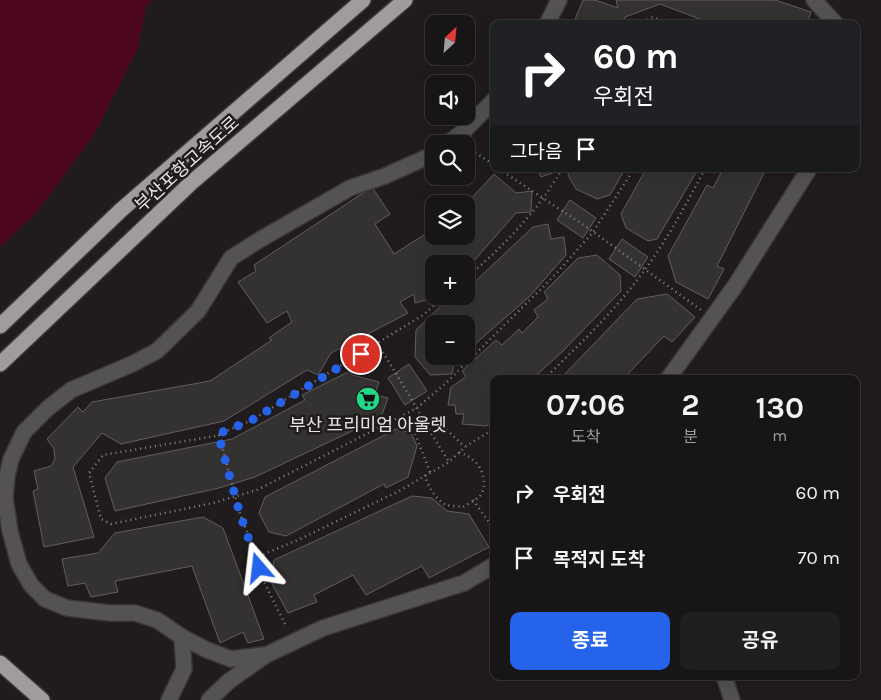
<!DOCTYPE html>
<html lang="ko">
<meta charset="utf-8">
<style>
:root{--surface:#181516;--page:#211e1f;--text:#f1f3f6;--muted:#9f9fa1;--line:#363435;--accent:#2563eb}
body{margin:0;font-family:Karla,"Noto Sans KR",sans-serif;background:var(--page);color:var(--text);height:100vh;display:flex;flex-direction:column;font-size:19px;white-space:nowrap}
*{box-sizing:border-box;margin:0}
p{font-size:16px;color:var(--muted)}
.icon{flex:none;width:28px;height:28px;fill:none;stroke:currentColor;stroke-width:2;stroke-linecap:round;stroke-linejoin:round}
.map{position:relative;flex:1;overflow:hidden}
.panel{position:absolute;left:490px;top:375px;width:370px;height:305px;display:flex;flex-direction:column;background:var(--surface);border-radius:10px;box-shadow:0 5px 20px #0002,0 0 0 1px var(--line)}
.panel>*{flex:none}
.hud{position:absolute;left:490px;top:20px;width:370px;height:152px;border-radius:10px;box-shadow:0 5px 20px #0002,0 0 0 1px var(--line);background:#202124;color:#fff;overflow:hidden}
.needle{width:32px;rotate:26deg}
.controls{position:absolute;left:425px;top:15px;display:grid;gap:10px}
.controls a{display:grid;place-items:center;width:50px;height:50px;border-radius:10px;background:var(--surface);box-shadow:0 5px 20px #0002,0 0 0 1px var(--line);font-size:25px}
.pin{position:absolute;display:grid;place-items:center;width:42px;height:42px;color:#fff;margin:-21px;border:2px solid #fff;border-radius:50%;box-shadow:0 1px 5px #0007}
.me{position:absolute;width:55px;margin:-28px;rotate:343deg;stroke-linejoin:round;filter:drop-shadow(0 0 4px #0008)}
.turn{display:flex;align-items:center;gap:18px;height:105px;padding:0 20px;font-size:22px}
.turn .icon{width:65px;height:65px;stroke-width:2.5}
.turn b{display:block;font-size:35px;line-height:42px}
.then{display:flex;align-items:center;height:48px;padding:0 20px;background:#0003;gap:10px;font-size:19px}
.eta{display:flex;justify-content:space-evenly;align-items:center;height:85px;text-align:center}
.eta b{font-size:30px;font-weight:700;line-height:35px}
.action{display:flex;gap:10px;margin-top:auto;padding:10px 20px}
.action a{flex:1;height:58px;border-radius:10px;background:var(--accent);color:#fff;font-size:20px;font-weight:700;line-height:58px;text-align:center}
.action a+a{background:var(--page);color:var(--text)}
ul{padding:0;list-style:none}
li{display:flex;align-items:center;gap:15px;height:65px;padding:0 20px}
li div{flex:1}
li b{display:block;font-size:19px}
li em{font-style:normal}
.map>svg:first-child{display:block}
.green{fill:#4d0820}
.building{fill:#343131;stroke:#625e5f}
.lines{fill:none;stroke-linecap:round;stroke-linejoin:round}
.minor-casing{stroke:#3c3839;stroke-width:18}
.highway-casing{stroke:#3c3839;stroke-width:18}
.path{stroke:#8a8687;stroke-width:2.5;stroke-dasharray:1 4;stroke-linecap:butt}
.minor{stroke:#545252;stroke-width:15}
.highway{stroke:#a09c9c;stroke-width:15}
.route{stroke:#2563eb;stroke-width:9;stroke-dasharray:0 16.2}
.labels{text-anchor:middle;stroke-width:5;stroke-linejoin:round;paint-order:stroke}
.street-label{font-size:18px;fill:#e8e5e6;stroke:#201c1d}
.poi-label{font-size:18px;fill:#e8e5e6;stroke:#201c1d}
</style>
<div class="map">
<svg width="881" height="700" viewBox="0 0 881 700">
<rect width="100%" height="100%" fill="#201c1d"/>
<path class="green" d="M0,0H153L147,4L137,50L93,137L36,213L0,247Z"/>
<g class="building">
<path d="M583,0H595L618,8L616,0H775L811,12L807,24H713L660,4L625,17L622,24H573Z"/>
<path d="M537,169H557L558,171L541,177Z"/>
<path d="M572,169H625L610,195L597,199L576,189L568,175Z"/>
<path d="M646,169H698L657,239L648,241L626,228L621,214Z"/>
<path d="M723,169H766L717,266L724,269L708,299L676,282L668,256L707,185L713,188Z"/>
<path d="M494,174L516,193L532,191L531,212L516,213L466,270V264H434V296H440L415,303L414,294L400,302L408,313L331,353L318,375L307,370L224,421L121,444L102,433L73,467L94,537L44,547L33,491L38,489L34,471L51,466L55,459L54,449L47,439L78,407L83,412L92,402L210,381L272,340L269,338L292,322L287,311L267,323L238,282L256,271L254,265L372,187L390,214L375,224L394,254L433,229L434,236H466V204Z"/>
<path d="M570,200L596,218L583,238L557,220Z"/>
<path d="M548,224L551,239L564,237L566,255L529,297L466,352V324H434V356H461L454,363L452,374L430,375L415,357L416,330L451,296L456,300L459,296H466V290L533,227Z"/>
<path d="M622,239L648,257L635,277L609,259Z"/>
<path d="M597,255L620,275L621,291L562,352L532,379H494V420L486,426L462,424L464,414H456L455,405H448L451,387L466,377L462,371L496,340L502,345L519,329L522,333L538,317L534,310L548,299L544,292L578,258Z"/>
<path d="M667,294L695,317L672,342L664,336L623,379H560L637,299Z"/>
<path d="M409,364L427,391L405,405L388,378Z"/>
<path d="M350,371L352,375L379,382L375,395L388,398L379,423H369L255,477L219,488L115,511L105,478L117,462L232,439L305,400L302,395Z"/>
<path d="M396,429L411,433L417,446L408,477L386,488L384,484L286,536L269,532L259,513L265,497Z"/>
<path d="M412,496L432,498L447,511L469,514L489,547L429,578L422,566L366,595L353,575L314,595L317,602L288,613L271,582L274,560Z"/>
<path d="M203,517L223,528L264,639L248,643L243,632L220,643L192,566L115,581L118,592L91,597L85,583L68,586L62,559L98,553L115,533Z"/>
</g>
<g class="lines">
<g class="minor-casing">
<g id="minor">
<path d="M814,0L836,24"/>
<path d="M547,24L559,0"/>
<path d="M447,144L465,130L494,100"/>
<path d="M668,379L735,286L809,169"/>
<path d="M182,637L207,650L231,659L263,655"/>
<path d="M724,676L732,700"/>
<path d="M169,700L184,669L182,637L157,620L135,613H110L67,608L45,599L31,585L19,564L10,531L5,498L7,476L11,459L24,432L47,409L71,390L132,364L157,351L198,311L231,258L261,239L350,188L385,176L434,154"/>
<path d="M209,700L229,681L266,655L323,628L464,583L494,565"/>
</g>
</g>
<g class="highway-casing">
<g id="highway">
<path d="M0,326L121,210L363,0"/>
<path d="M0,364L191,183L405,0"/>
<path d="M0,663L42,700"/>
</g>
</g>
<g class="path">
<path d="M638,24L653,17L670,24"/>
<path d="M467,147L494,165"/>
<path d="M499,169L588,228L701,310"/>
<path d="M466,278C503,247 538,211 562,169"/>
<path d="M445,296L423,315L252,420L215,436L103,455L89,473L101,519L111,524L213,503L257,490L417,408L446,383L555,275L593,232L634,169"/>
<path d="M377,344C403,382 424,423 449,462"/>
<path d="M544,379C580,344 617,309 646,268C669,237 687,202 705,169"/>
<path d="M219,435L240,514L257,557"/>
<path d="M430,472L414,431L434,418L465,447"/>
<path d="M425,475C427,485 436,500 446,505C451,506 458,506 463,507C468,504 476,500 480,496C488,486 483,467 473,460C469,456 464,454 459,452"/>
<path d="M473,500L494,529"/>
<path d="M285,624L262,578L257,557L300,539L399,491L449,462L465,447L487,433L494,427"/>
</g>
<use href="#minor" class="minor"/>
<use href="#highway" class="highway"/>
</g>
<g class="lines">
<path class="route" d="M259,568L240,514L218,434L252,420L361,354"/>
</g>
<defs>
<g id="supermarket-disc" transform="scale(1.25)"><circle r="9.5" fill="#22d887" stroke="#201c1d"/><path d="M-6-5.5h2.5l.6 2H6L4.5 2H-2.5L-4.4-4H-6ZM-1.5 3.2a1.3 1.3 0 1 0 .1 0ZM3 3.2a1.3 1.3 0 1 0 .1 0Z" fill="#111"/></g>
</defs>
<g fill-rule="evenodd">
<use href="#supermarket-disc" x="368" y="399"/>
</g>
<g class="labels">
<g class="street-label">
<text transform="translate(187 164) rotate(-42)" y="6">부산포항고속도로</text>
</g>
<g class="poi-label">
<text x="368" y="431">부산 프리미엄 아울렛</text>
</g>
</g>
</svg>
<div class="controls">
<a><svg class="needle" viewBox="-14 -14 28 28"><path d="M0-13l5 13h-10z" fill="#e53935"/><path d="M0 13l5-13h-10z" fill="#9f9fa1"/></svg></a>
<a><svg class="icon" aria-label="sound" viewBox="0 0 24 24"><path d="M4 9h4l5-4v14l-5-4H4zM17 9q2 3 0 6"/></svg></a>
<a><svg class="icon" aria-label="search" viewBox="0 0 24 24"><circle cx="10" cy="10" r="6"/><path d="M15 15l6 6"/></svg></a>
<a><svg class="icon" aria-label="layers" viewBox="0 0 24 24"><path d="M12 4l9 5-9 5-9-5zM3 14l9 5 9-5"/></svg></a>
<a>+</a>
<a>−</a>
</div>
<div class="pin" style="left:361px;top:354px;background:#d93025"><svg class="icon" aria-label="arrive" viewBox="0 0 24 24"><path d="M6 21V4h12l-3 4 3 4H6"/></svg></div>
<svg class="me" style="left:259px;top:568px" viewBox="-20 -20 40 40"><path d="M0-17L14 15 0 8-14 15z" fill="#2563eb" stroke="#fff" stroke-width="4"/></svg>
<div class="hud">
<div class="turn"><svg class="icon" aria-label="right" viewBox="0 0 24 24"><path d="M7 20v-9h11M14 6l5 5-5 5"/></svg><div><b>60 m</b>우회전</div></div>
<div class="then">그다음<svg class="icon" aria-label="arrive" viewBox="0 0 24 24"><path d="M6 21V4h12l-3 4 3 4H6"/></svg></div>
</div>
<section class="panel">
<div class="eta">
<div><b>07:06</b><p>도착</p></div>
<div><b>2</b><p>분</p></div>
<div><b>130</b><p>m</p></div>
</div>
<ul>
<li><svg class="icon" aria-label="right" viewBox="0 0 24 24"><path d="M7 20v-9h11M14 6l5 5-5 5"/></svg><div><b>우회전</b></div><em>60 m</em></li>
<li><svg class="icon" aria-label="arrive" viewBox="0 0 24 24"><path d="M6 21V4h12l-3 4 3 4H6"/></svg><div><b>목적지 도착</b></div><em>70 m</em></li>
</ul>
<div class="action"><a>종료</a><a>공유</a></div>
</section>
</div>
